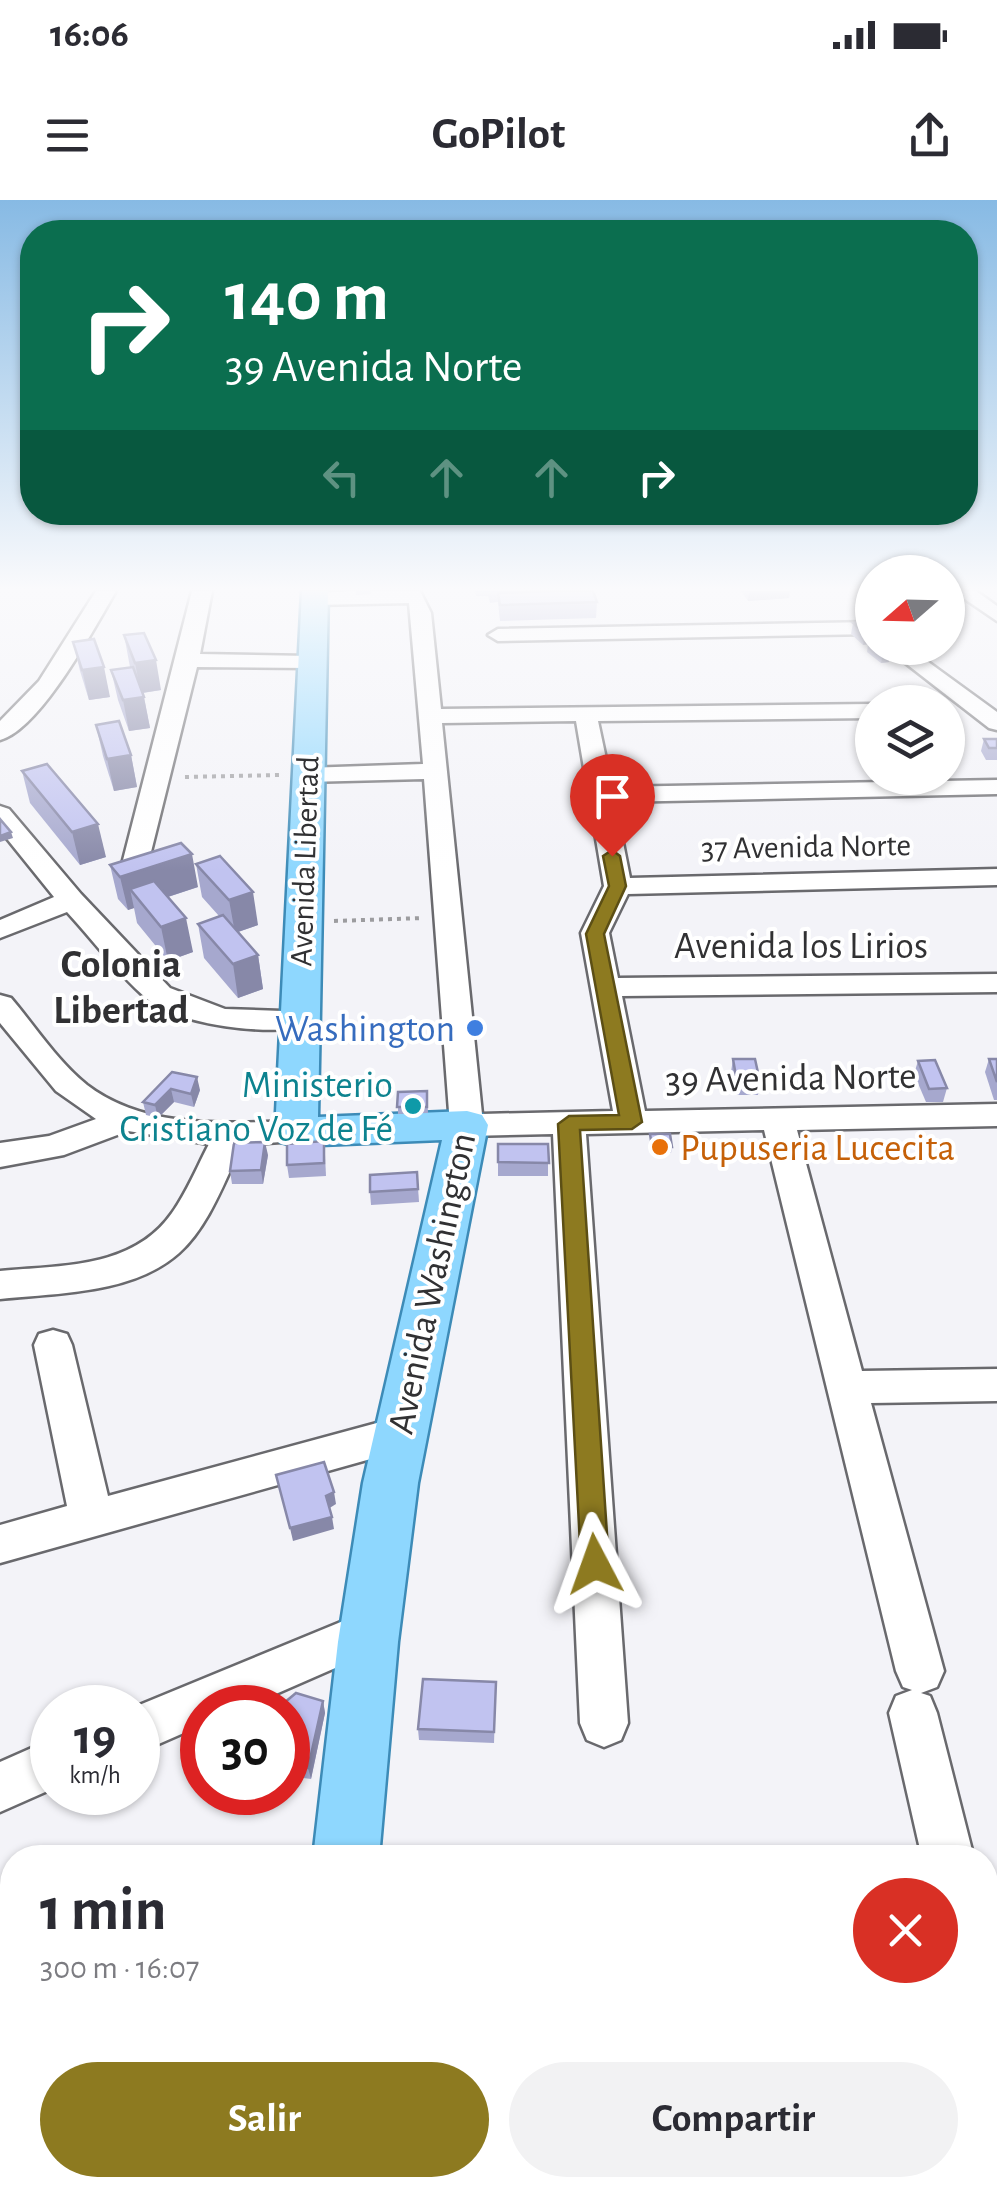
<!DOCTYPE html>
<html lang="es">
<meta charset="utf-8">
<style>
:root{--surface:#fff;--page:#f2f2f3;--text:#2b2b33;--muted:#7c7c81;--accent:#8d7a20}
body{margin:0;font-family:"Alegreya Sans",sans-serif;background:var(--page);color:var(--text);height:100vh;display:flex;flex-direction:column;font-size:38px;white-space:nowrap}
*{box-sizing:border-box;margin:0}
p{font-size:32px;color:var(--muted)}
.icon{flex:none;width:55px;height:55px;fill:none;stroke:currentColor;stroke-width:2;stroke-linecap:round;stroke-linejoin:round}
.map{position:relative;flex:1;overflow:hidden}
.drawer{position:absolute;left:0px;top:1645px;width:998px;height:352px;display:flex;flex-direction:column;background:var(--surface);border-radius:40px 40px 0 0;box-shadow:0 2px 8px #0004}
.drawer>*{flex:none}
.banner{position:absolute;left:20px;top:20px;width:958px;height:305px;border-radius:40px;box-shadow:0 2px 8px #0004;background:#0b6e4f;color:#fff;overflow:hidden}
.needle{width:65px;rotate:250deg}
.buttons{position:absolute;left:855px;top:355px;display:grid;gap:20px}
.buttons a{display:grid;place-items:center;width:110px;height:110px;border-radius:50%;background:var(--surface);box-shadow:0 2px 8px #0004;font-size:50px}
.speed{position:absolute;left:30px;top:1485px;display:flex;gap:20px;font-size:50px;font-weight:700;text-align:center}
.speed>*{display:grid;place-content:center;width:130px;height:130px;border-radius:50%;background:var(--surface);box-shadow:0 2px 8px #0004;line-height:1}
.speed small{font-size:25px;font-weight:400}
.speed .limit{border:15px solid #d22;background:#fff;color:#111}
.pin{position:absolute;display:grid;place-items:center;width:85px;height:85px;color:#fff;margin:-102px -42px;border-radius:50% 50% 50% 0;rotate:-45deg;box-shadow:0 0 10px #0007}
.pin .icon{rotate:45deg}
.me{position:absolute;width:110px;margin:-55px;rotate:356deg;stroke-linejoin:round;filter:drop-shadow(0 0 8px #0008)}
.turn{display:flex;align-items:center;gap:35px;height:210px;padding:0 40px;font-size:45px}
.turn .icon{width:130px;height:130px;stroke-width:2.5}
.turn b{display:block;font-size:70px;line-height:85px}
.lanes{display:flex;align-items:center;height:95px;padding:0 40px;background:#0003;justify-content:center;gap:50px;direction:ltr}
.lanes .off{opacity:.35}
.round{display:grid;place-items:center;flex:none;width:105px;height:105px;border-radius:52px;background:var(--page)}
.head{display:flex;align-items:center;justify-content:space-between;height:170px;padding:0 40px}
h1{font-size:60px;font-weight:600;line-height:75px}
.primary-button{display:flex;gap:20px;margin-top:auto;padding:20px 40px}
.primary-button a{flex:1;height:115px;border-radius:60px;background:var(--accent);color:#fff;font-size:40px;font-weight:600;line-height:115px;text-align:center}
.primary-button a+a{background:var(--page);color:var(--text)}
.status{display:flex;justify-content:space-between;align-items:center;height:70px;padding:0 50px;background:var(--surface);direction:ltr}
.status svg{height:28px;fill:currentColor}
header{display:flex;justify-content:space-between;align-items:center;height:130px;padding:0 40px;background:var(--surface);font-size:45px;font-weight:600}
.map>svg:first-child{display:block}
.lines{fill:none;stroke-linecap:round;stroke-linejoin:round}
.minor-casing{stroke:#69696d;stroke-width:5}
.major-casing{stroke:#3d8bb7;stroke-width:5}
.path{stroke:#9c9c9f;stroke-width:4;stroke-dasharray:4 5;stroke-linecap:butt}
.minor{fill:#fff;fill-rule:evenodd}
.major{fill:#8ed7fe;fill-rule:evenodd}
.wall{fill:#a6a8ce}
.shaded-wall{fill:#8788a8}
.building{fill:#c1c3f0;stroke:#8788a8;stroke-width:2.5}
.route{fill:#8d7a20;stroke:#5c4f15;stroke-width:2.5}
.shop-dot{fill:#3f7fe0;stroke:#fff;stroke-width:4}
.culture-dot{fill:#0f9aa8;stroke:#fff;stroke-width:4}
.food-dot{fill:#e8710a;stroke:#fff;stroke-width:4}
.labels{text-anchor:middle;stroke-width:8;stroke-linejoin:round;paint-order:stroke}
.far-street-label{font-size:32px;fill:#313133;stroke:#fff}
.street-label{font-size:38px;fill:#313133;stroke:#fff}
.shop-label{font-size:38px;fill:#366cbe;stroke:#fff;text-anchor:end}
.culture-label{font-size:38px;fill:#0d838f;stroke:#fff;text-anchor:end}
.food-label{font-size:38px;fill:#c56008;stroke:#fff;text-anchor:start}
.neighbourhood-label{font-size:40px;font-weight:bold;fill:#313133;stroke:#fff}
</style>
<div class="status"><b>16:06</b><svg viewBox="0 0 49 12"><path d="M0 12V9h3v3zM5 12V6h3v6zM10 12V3h3v9zM15 12V0h3v12zM26 1h20v11H26zM47 4h2v5h-2z"/></svg></div>
<header><svg class="icon" aria-label="menu" viewBox="0 0 24 24"><path d="M4 6h16M4 12h16M4 18h16"/></svg>GoPilot<svg class="icon" aria-label="share" viewBox="0 0 24 24"><path d="M12 15V3M7 8l5-5 5 5M5 13v7h14v-7"/></svg></header>
<div class="map">
<svg width="997" height="1997" viewBox="0 0 997 1997">
<rect width="100%" height="100%" fill="#f3f3f8"/>
<g class="lines">
<g class="minor-casing">
<g id="minor">
<path d="M96,391H116C95,427 40,530 0,540V521L39,481Z"/>
<path d="M192,391H212L200,454L310,456L321,462L310,468L197,467L147,668L134,676L121,668Z"/>
<path d="M354,391H420L431,413L441,509L872,504V518L598,521L612,587L997,580V594L615,602L630,678L997,669V685L628,694L609,733L618,778L997,774V792L622,796L645,911L997,904V926L797,930L862,1171L997,1169V1201L871,1203L944,1471L937,1487L921,1493L930,1496L937,1513L974,1658H922L889,1513L896,1496L912,1490L903,1487L896,1471L764,930L586,934L628,1523L621,1540L604,1547L587,1540L580,1523L553,934L467,936L455,933L450,925L424,579L306,582L294,575L306,568L423,564L409,403L314,405L304,399L314,393ZM576,521L604,686L581,733L613,911L482,914L442,523Z"/>
<path d="M953,391H976L997,406V421Z"/>
<path d="M872,422V434L498,441L488,435L498,429Z"/>
<path d="M886,448H909L997,512V530L989,528Z"/>
<path d="M0,606L9,609L81,694L170,788L225,809L311,812L315,819L311,826C269,836 179,826 146,798C117,773 93,740 67,712L0,738V720L54,697L0,630Z"/>
<path d="M0,795L11,798C35,826 57,861 87,885C146,930 226,923 296,921L308,924L313,932L308,940L242,945C225,980 209,1026 179,1053C133,1094 58,1093 0,1099V1071C61,1065 133,1069 172,1013C187,992 197,967 209,944L128,931L64,955L0,967V943L49,936L96,919L56,891L0,823Z"/>
<path d="M53,1130L67,1134L72,1145L108,1296L399,1217L413,1222L419,1234L413,1246L399,1251L0,1363V1325L67,1306L34,1145L39,1134Z"/>
<path d="M365,1412L381,1418L388,1433L381,1448L244,1508H202V1525L138,1553V1508H132Z"/>
<path d="M52,1539V1589L0,1612V1562Z"/>
<path d="M985,1743L997,1744V1798L985,1797Z"/>
<path d="M725,1985H785L786,1997H726Z"/>
</g>
</g>
<g class="major-casing">
<g id="major">
<path d="M302,391H328L318,917L467,911L482,915L488,925L418,1283L398,1442L379,1658H313L338,1442L363,1283L442,940L296,946L281,942L275,932Z"/>
<path d="M279,1985H357L355,1997H277Z"/>
</g>
</g>
<g class="path">
<path d="M185,577L280,575"/>
<path d="M334,721L423,718"/>
</g>
<use href="#minor" class="minor"/>
<use href="#major" class="major"/>
</g>
<g class="wall">
<path d="M356,391H371V394L356,395Z"/>
<path d="M475,391H593L597,402L596,418L500,421L498,402L490,403L488,396H476Z"/>
<path d="M741,391H790L789,398L748,401Z"/>
<path d="M853,423L872,425V448H887L889,462L881,463L867,452L868,444L863,445L851,434Z"/>
<path d="M124,435L161,490L143,493L150,528L129,531L118,500L111,470L130,467Z"/>
<path d="M73,442L110,497L89,500L80,471Z"/>
<path d="M96,525L131,555L137,587L114,591L103,556Z"/>
<path d="M984,539H997V560H986L981,551Z"/>
<path d="M22,571L106,657L80,665L30,603Z"/>
<path d="M196,664L258,725L238,732L258,755L263,789L238,798L204,758L198,724L219,716L202,697Z"/>
<path d="M110,665L198,687L168,697L193,752L168,761L137,723L134,708L128,710L118,699Z"/>
<path d="M733,859L760,882L758,895H735L731,872Z"/>
<path d="M989,859H997V900H994L985,872Z"/>
<path d="M918,861L947,888L943,902H926L914,874Z"/>
<path d="M172,872L200,890L194,907L174,902L158,918L146,915L143,902Z"/>
<path d="M427,891L428,913L398,914V892Z"/>
<path d="M650,934L672,947L671,953L651,954Z"/>
<rect x="498" y="944" width="50" height="32"/>
<path d="M268,955L263,984H232L230,971Z"/>
<path d="M325,955L326,976L289,978L287,965Z"/>
<path d="M417,972L419,1002L371,1005L370,992Z"/>
<path d="M496,1482L494,1543L419,1540L418,1529Z"/>
<path d="M323,1501L325,1513L311,1579L288,1576V1508Z"/>
</g>
<g class="shaded-wall">
<path d="M750,391H790L789,398L748,401Z"/>
<path d="M872,433V443L869,440L868,444L863,445L865,434Z"/>
<path d="M891,451L889,462L881,463L883,452Z"/>
<path d="M156,460L161,490L141,493L135,463Z"/>
<path d="M104,467L110,497L89,500L82,470Z"/>
<path d="M144,497L150,528L129,531L123,500Z"/>
<path d="M131,555L137,587L114,591L107,559Z"/>
<path d="M98,624L106,657L80,665L72,632Z"/>
<path d="M11,632L13,638L0,642V636Z"/>
<path d="M192,654L198,687L143,705L130,689L134,708L128,710L120,677Z"/>
<path d="M253,692L258,725L235,733L229,700Z"/>
<path d="M186,718L193,752L168,761L161,727Z"/>
<path d="M258,755L263,789L238,798L233,764Z"/>
<path d="M197,877L200,890L194,907L191,894Z"/>
<path d="M171,889L174,902L158,918L155,905Z"/>
<path d="M265,942L268,955L263,984L261,970Z"/>
<path d="M334,1292L336,1304L328,1309L326,1296Z"/>
<path d="M332,1317L334,1329L293,1341L290,1328Z"/>
<path d="M323,1501L325,1513L311,1579L308,1568Z"/>
</g>
<g class="building">
<path d="M558,391H593L597,402L500,405L498,393Z"/>
<path d="M868,421L872,425V433L865,434L853,423Z"/>
<path d="M144,433L156,460L135,463L124,435Z"/>
<path d="M94,439L104,467L82,470L73,442Z"/>
<path d="M878,448H887L891,451L883,452Z"/>
<path d="M133,467L144,497L123,500L111,470Z"/>
<path d="M119,521L131,555L107,559L96,525Z"/>
<path d="M984,539H997V548H989Z"/>
<path d="M47,564L98,624L72,632L22,571Z"/>
<path d="M0,619L11,632L0,636Z"/>
<path d="M181,643L192,654L120,677L110,665Z"/>
<path d="M220,656L253,692L229,700L196,664Z"/>
<path d="M154,681L186,718L161,727L130,689Z"/>
<path d="M223,715L258,755L233,764L198,724Z"/>
<path d="M733,859H755L760,882H737Z"/>
<path d="M989,859H997V882Z"/>
<path d="M935,860L947,888L929,889L918,861Z"/>
<path d="M172,872L197,877L191,894L171,889L155,905L143,902Z"/>
<path d="M427,891V907H397L398,892Z"/>
<path d="M650,934H670L672,947H652Z"/>
<path d="M324,941V963L287,965V944Z"/>
<path d="M265,942L261,970L230,971L234,943Z"/>
<path d="M498,944H548L549,963L498,962Z"/>
<path d="M417,972L418,989L370,992V975Z"/>
<path d="M324,1262L334,1292L326,1296L332,1317L290,1328L276,1275Z"/>
<path d="M423,1479L496,1482L494,1532L418,1529Z"/>
<path d="M296,1493L323,1501L308,1568L288,1566V1508H278Z"/>
</g>
<linearGradient id="sky" x2="0" y2="1"><stop stop-color="#87bae4"/><stop offset="0.58" stop-color="#fafafc"/><stop offset="1" stop-color="#fafafc" stop-opacity="0"/></linearGradient>
<rect width="997" height="671" fill="url(#sky)"/>
<path class="route" d="M612,650L620,656L626,686L604,734L642,922L632,929L580,930L609,1364L605,1373L595,1377L585,1373L581,1364L558,924L569,916L619,915L586,734L609,686L603,656Z"/>
<circle class="shop-dot" cx="475" cy="828" r="10"/>
<circle class="culture-dot" cx="413" cy="906" r="10"/>
<circle class="food-dot" cx="660" cy="947" r="10"/>
<g class="labels">
<g class="far-street-label">
<text transform="translate(806 646) rotate(-1)" y="11">37 Avenida Norte</text>
<text transform="translate(304 661) rotate(-88)" y="11">Avenida Libertad</text>
</g>
<g class="street-label">
<text x="801" y="758">Avenida los Lirios</text>
<text transform="translate(791 877) rotate(-1)" y="13">39 Avenida Norte</text>
<text transform="translate(431 1083) rotate(-78)" y="13">Avenida Washington</text>
</g>
<g class="shop-label">
<text x="455" y="841">Washington</text>
</g>
<g class="culture-label">
<text x="393" y="897">Ministerio<tspan x="393" dy="44">Cristiano Voz de Fé</tspan></text>
</g>
<g class="food-label">
<text x="680" y="960">Pupuseria Lucecita</text>
</g>
<g class="neighbourhood-label">
<text x="121" y="777">Colonia<tspan x="121" dy="46">Libertad</tspan></text>
</g>
</g>
</svg>
<div class="buttons">
<a><svg class="needle" viewBox="-14 -14 28 28"><path d="M0-13l5 13h-10z" fill="#e53935"/><path d="M0 13l5-13h-10z" fill="#7c7c81"/></svg></a>
<a><svg class="icon" aria-label="layers" viewBox="0 0 24 24"><path d="M12 4l9 5-9 5-9-5zM3 14l9 5 9-5"/></svg></a>
</div>
<div class="speed"><div>19<small>km/h</small></div><div class="limit">30</div></div>
<div class="pin" style="left:612px;top:656px;background:#d93025"><svg class="icon" aria-label="arrive" viewBox="0 0 24 24"><path d="M6 21V4h12l-3 4 3 4H6"/></svg></div>
<svg class="me" style="left:595px;top:1364px" viewBox="-20 -20 40 40"><path d="M0-17L14 15 0 8-14 15z" fill="#8d7a20" stroke="#fff" stroke-width="4"/></svg>
<div class="banner">
<div class="turn"><svg class="icon" aria-label="right" viewBox="0 0 24 24"><path d="M7 20v-9h11M14 6l5 5-5 5"/></svg><div><b>140 m</b>39 Avenida Norte</div></div>
<div class="lanes"><svg class="icon off" aria-label="left" viewBox="0 0 24 24"><path d="M17 20v-9H6M10 6l-5 5 5 5"/></svg><svg class="icon off" aria-label="ahead" viewBox="0 0 24 24"><path d="M12 20V5M6 11l6-6 6 6"/></svg><svg class="icon off" aria-label="ahead" viewBox="0 0 24 24"><path d="M12 20V5M6 11l6-6 6 6"/></svg><svg class="icon" aria-label="right" viewBox="0 0 24 24"><path d="M7 20v-9h11M14 6l5 5-5 5"/></svg></div>
</div>
<section class="drawer">
<div class="head"><div><h1>1 min</h1><p>300 m · 16:07</p></div><a class="round" style="background:#d93025;color:#fff"><svg class="icon" aria-label="close" viewBox="0 0 24 24"><path d="M6 6l12 12M18 6L6 18"/></svg></a></div>
<div class="primary-button"><a>Salir</a><a>Compartir</a></div>
</section>
</div>
